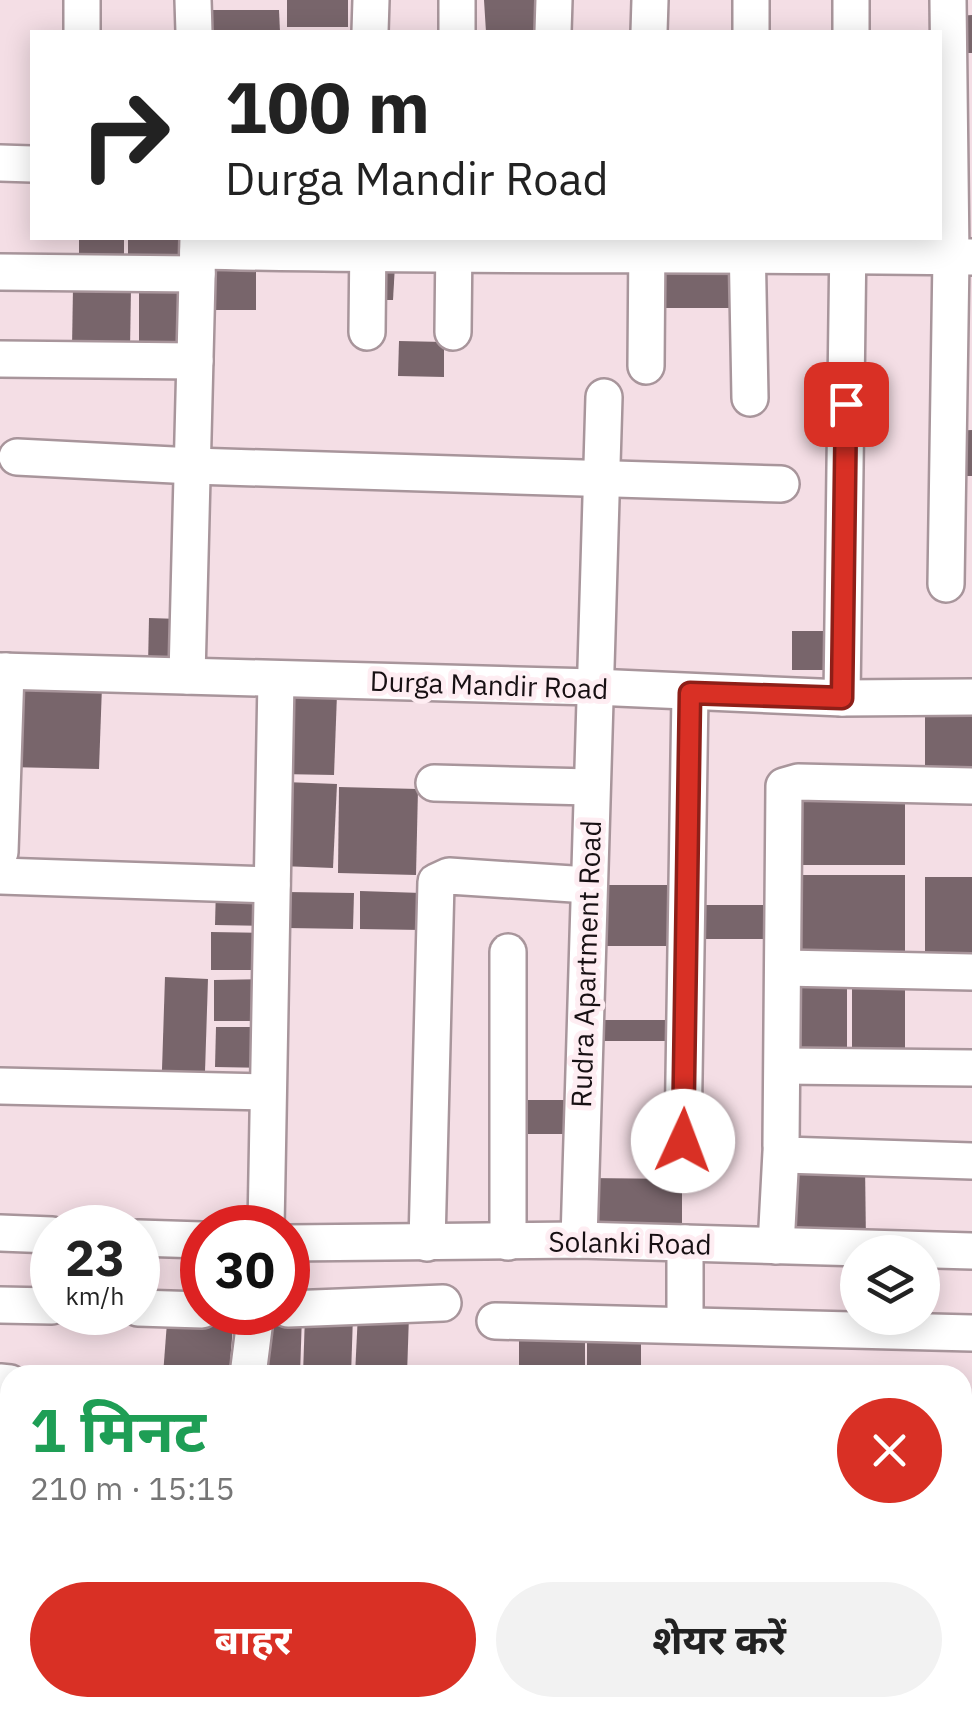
<!DOCTYPE html>
<html lang="hi">
<meta charset="utf-8">
<style>
:root{--surface:#fff;--page:#f2f2f2;--text:#222;--muted:#767676;--accent:#d93025}
body{margin:0;font-family:"IBM Plex Sans","Noto Sans Devanagari",sans-serif;background:var(--page);color:var(--text);height:100vh;display:flex;flex-direction:column;font-size:38px;white-space:nowrap}
*{box-sizing:border-box;margin:0}
p{font-size:32px;color:var(--muted)}
.icon{flex:none;width:55px;height:55px;fill:none;stroke:currentColor;stroke-width:2;stroke-linecap:round;stroke-linejoin:round}
.map{position:relative;flex:1;overflow:hidden}
.drawer{position:absolute;left:0px;top:1365px;width:972px;height:352px;display:flex;flex-direction:column;background:var(--surface);border-radius:30px 30px 0 0;box-shadow:0 5px 25px #0003}
.drawer>*{flex:none}
.guide{position:absolute;left:30px;top:30px;width:912px;height:210px;border-radius:0px;box-shadow:0 5px 25px #0003;background:#fff;color:var(--text);overflow:hidden}
.tools{position:absolute;left:840px;top:1235px;display:grid;gap:20px}
.tools a{display:grid;place-items:center;width:100px;height:100px;border-radius:50%;background:var(--surface);box-shadow:0 5px 25px #0003;font-size:50px}
.speed{position:absolute;left:30px;top:1205px;display:flex;gap:20px;font-size:50px;font-weight:700;text-align:center}
.speed>*{display:grid;place-content:center;width:130px;height:130px;border-radius:50%;background:var(--surface);box-shadow:0 5px 25px #0003;line-height:1}
.speed small{font-size:25px;font-weight:400}
.speed .limit{border:15px solid #d22;background:#fff;color:#111}
.pin{position:absolute;display:grid;place-items:center;width:85px;height:85px;color:#fff;margin:-42px;border-radius:20px;box-shadow:0 5px 15px #0006}
.me{position:absolute;width:110px;margin:-55px;rotate:2deg;stroke-linejoin:round;filter:drop-shadow(0 0 8px #0008)}
.turn{display:flex;align-items:center;gap:35px;height:210px;padding:0 30px;font-size:45px}
.turn .icon{width:130px;height:130px;stroke-width:2.5}
.turn b{display:block;font-size:70px;line-height:85px}
.round{display:grid;place-items:center;flex:none;width:105px;height:105px;border-radius:52px;background:var(--page)}
.overview{display:flex;align-items:center;justify-content:space-between;height:170px;padding:0 30px}
h1{font-size:60px;font-weight:700;line-height:75px;color:#1e9e55}
.cta{display:flex;gap:20px;margin-top:auto;padding:20px 30px}
.cta a{flex:1;height:115px;border-radius:60px;background:var(--accent);color:#fff;font-size:40px;font-weight:700;line-height:115px;text-align:center}
.cta a+a{background:var(--page);color:var(--text)}
.map>svg:first-child{display:block}
.building{fill:#78656b}
.lines{fill:none;stroke-linecap:round;stroke-linejoin:round}
.minor-casing{stroke:#a8959b;stroke-width:40}
.minor{stroke:#fff;stroke-width:35}
.route-casing{stroke:#8d1f18;stroke-width:25}
.route{stroke:#d93025;stroke-width:18}
.labels{text-anchor:middle;stroke-width:10;stroke-linejoin:round;paint-order:stroke}
.street-label{font-size:28px;fill:#171013;stroke:#feedf2}
</style>
<div class="map">
<svg width="972" height="1716" viewBox="0 0 972 1716">
<rect width="100%" height="100%" fill="#f4dee5"/>
<g class="building">
<rect x="287" y="0" width="61" height="27"/>
<path d="M484,0H546V32H486Z"/>
<path d="M205,10H279L280,32H208Z"/>
<path d="M972,15V53H957V16Z"/>
<rect x="79" y="238" width="45" height="32"/>
<path d="M128,238H183L184,262L128,269Z"/>
<rect x="209" y="263" width="47" height="47"/>
<path d="M378,263L395,265L393,300H378Z"/>
<path d="M743,268V308H652V269Z"/>
<path d="M139,285L184,286L181,343H139Z"/>
<path d="M73,287L131,288L130,349L72,348Z"/>
<path d="M399,341L444,342V377L398,376Z"/>
<path d="M972,430V476H949V431Z"/>
<path d="M149,618L180,619L170,655L148,666Z"/>
<rect x="792" y="631" width="50" height="39"/>
<path d="M9,683L102,686L99,769L7,767Z"/>
<path d="M282,692L337,694L334,775L280,774Z"/>
<rect x="925" y="707" width="47" height="71"/>
<path d="M285,782L337,784L333,868L281,866Z"/>
<path d="M339,787L418,789L416,875L338,873Z"/>
<rect x="792" y="796" width="113" height="69"/>
<rect x="793" y="875" width="112" height="82"/>
<rect x="925" y="877" width="47" height="84"/>
<rect x="602" y="885" width="82" height="61"/>
<path d="M216,887L270,889L268,926L215,925Z"/>
<path d="M360,891L422,893L421,930L360,929Z"/>
<path d="M287,892L354,893L353,929L287,928Z"/>
<rect x="696" y="905" width="85" height="34"/>
<path d="M211,932L264,933V970H211Z"/>
<path d="M165,977L208,979L205,1072L162,1070Z"/>
<rect x="792" y="978" width="55" height="83"/>
<path d="M267,979L268,1021H214V980Z"/>
<rect x="852" y="981" width="53" height="82"/>
<rect x="600" y="1020" width="84" height="21"/>
<path d="M216,1027H266V1068L215,1067Z"/>
<rect x="512" y="1100" width="66" height="34"/>
<path d="M786,1163L865,1164L866,1244L786,1243Z"/>
<path d="M586,1178L682,1179V1231L585,1230Z"/>
<path d="M168,1309L234,1314L229,1375H163Z"/>
<path d="M358,1313L409,1315L407,1375H355Z"/>
<path d="M302,1315L300,1375L261,1374L272,1326Z"/>
<path d="M305,1315L353,1316L351,1375H303Z"/>
<path d="M519,1328L585,1329V1375H519Z"/>
<rect x="587" y="1330" width="54" height="45"/>
<rect x="0" y="1479" width="10" height="43"/>
<path d="M1,1607H10V1653L0,1652Z"/>
<path d="M0,1665H10V1709L0,1708Z"/>
<path d="M284,1708H346V1713L284,1711Z"/>
</g>
<g class="lines">
<g class="minor-casing">
<g id="minor">
<path d="M82,0V32"/>
<path d="M193,0L194,32"/>
<path d="M370,32L371,0"/>
<path d="M457,32V0"/>
<path d="M553,32L554,0"/>
<path d="M649,32L650,0"/>
<path d="M751,32V0"/>
<path d="M851,32V0"/>
<path d="M0,163L32,164"/>
<path d="M747,238L750,398"/>
<path d="M198,251C456,257 714,253 972,257"/>
<path d="M0,272L197,274"/>
<path d="M367,332L368,238"/>
<path d="M453,332L454,238"/>
<path d="M0,359L195,361"/>
<path d="M646,366L647,238"/>
<path d="M17,457L193,466L781,484"/>
<path d="M946,584L951,257L948,0"/>
<path d="M0,671L594,687L842,698L972,697"/>
<path d="M187,676L198,238"/>
<path d="M842,698L848,238"/>
<path d="M434,783L591,787"/>
<path d="M972,786L798,782L784,786L781,1146L785,1155L972,1161"/>
<path d="M0,852L6,671"/>
<path d="M0,876L272,885"/>
<path d="M508,952V1242"/>
<path d="M784,968L972,972"/>
<path d="M783,1066L972,1068"/>
<path d="M0,1086L266,1092"/>
<path d="M683,1141L690,693"/>
<path d="M266,1228L276,679"/>
<path d="M0,1233L52,1235"/>
<path d="M138,1238L202,1240"/>
<path d="M579,1240L604,397"/>
<path d="M288,1243L579,1240L972,1251"/>
<path d="M427,1243L436,882L449,876L588,885"/>
<path d="M685,1243V1325"/>
<path d="M776,1246L781,1152"/>
<path d="M0,1305L52,1306"/>
<path d="M138,1308L202,1310"/>
<path d="M288,1309L443,1303"/>
<path d="M495,1321L972,1333"/>
<path d="M248,1375L256,1312"/>
<path d="M0,1382L10,1383"/>
<path d="M962,1432H972"/>
<path d="M0,1467H10"/>
<path d="M962,1530L972,1531"/>
<path d="M0,1588H10"/>
<path d="M962,1631H972"/>
<path d="M241,1708V1716"/>
<path d="M772,1708V1716"/>
<path d="M509,1716V1708"/>
<path d="M593,1716V1708"/>
<path d="M709,1716V1708"/>
</g>
</g>
<use href="#minor" class="minor"/>
</g>
<g class="lines">
<g class="route-casing">
<path id="route" d="M683,1141L690,693L842,698L846,404"/>
</g>
<use href="#route" class="route"/>
</g>
<g class="labels">
<g class="street-label">
<text transform="translate(489 685) rotate(2)" y="10">Durga Mandir Road</text>
<text transform="translate(586 964) rotate(-88)" y="10">Rudra Apartment Road</text>
<text transform="translate(630 1243) rotate(1)" y="10">Solanki Road</text>
</g>
</g>
</svg>
<div class="tools">
<a><svg class="icon" aria-label="layers" viewBox="0 0 24 24"><path d="M12 4l9 5-9 5-9-5zM3 14l9 5 9-5"/></svg></a>
</div>
<div class="speed"><div>23<small>km/h</small></div><div class="limit">30</div></div>
<div class="pin" style="left:846px;top:404px;background:#d93025"><svg class="icon" aria-label="arrive" viewBox="0 0 24 24"><path d="M6 21V4h12l-3 4 3 4H6"/></svg></div>
<svg class="me" style="left:683px;top:1141px" viewBox="-20 -20 40 40"><circle r="19" fill="#fff"/><path d="M0-13L10 11 0 6-10 11z" fill="#d93025"/></svg>
<div class="guide">
<div class="turn"><svg class="icon" aria-label="right" viewBox="0 0 24 24"><path d="M7 20v-9h11M14 6l5 5-5 5"/></svg><div><b>100 m</b>Durga Mandir Road</div></div>
</div>
<section class="drawer">
<div class="overview"><div><h1>1 मिनट</h1><p>210 m · 15:15</p></div><a class="round" style="background:#d93025;color:#fff"><svg class="icon" aria-label="close" viewBox="0 0 24 24"><path d="M6 6l12 12M18 6L6 18"/></svg></a></div>
<div class="cta"><a>बाहर</a><a>शेयर करें</a></div>
</section>
</div>
